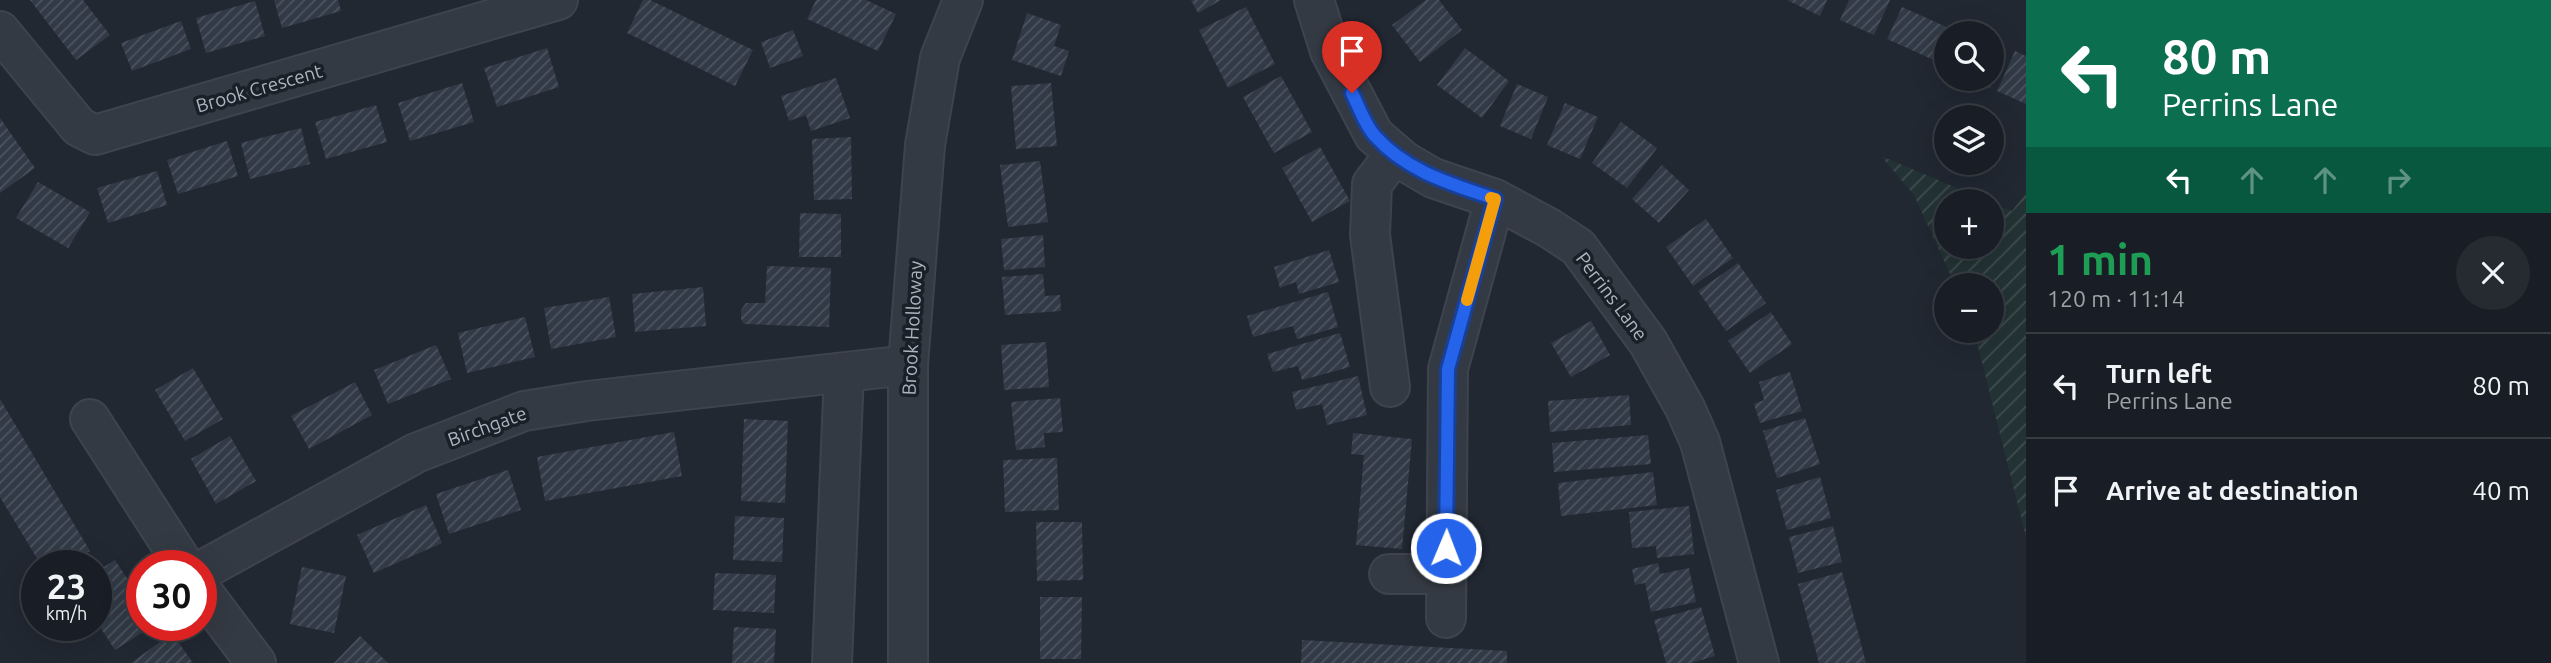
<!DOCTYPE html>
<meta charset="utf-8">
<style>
:root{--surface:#191e26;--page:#262b32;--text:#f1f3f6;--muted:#9fa2a7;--line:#373c43}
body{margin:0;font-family:Ubuntu,sans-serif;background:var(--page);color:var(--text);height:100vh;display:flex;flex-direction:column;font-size:26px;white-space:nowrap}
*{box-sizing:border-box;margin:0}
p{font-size:23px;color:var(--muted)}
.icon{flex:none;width:38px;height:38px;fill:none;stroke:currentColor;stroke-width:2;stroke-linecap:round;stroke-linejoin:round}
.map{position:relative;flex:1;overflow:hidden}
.panel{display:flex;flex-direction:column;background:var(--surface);width:525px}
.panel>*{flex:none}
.top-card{background:#0b6e4f;color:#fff;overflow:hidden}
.fabs{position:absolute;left:1934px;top:21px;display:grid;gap:14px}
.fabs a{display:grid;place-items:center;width:70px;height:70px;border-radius:50%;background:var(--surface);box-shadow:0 7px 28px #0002,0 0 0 2px var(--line);font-size:35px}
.speed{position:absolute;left:21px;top:550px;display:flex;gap:14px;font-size:35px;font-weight:700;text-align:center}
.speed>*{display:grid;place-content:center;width:91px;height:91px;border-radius:50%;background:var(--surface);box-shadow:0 7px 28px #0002,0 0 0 2px var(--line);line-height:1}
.speed small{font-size:18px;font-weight:400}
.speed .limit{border:10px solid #d22;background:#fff;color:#111}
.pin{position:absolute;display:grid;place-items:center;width:60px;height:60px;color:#fff;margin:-72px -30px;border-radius:50% 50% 50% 0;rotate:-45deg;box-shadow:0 0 7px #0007}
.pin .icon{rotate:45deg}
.me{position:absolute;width:77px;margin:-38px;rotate:1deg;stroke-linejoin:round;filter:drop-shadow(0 0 5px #0008)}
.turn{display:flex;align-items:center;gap:24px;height:147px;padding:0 21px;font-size:32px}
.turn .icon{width:91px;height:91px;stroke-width:2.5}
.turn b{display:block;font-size:49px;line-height:60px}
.lanes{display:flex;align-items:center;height:66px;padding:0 21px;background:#0003;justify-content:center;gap:35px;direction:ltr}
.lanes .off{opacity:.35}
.round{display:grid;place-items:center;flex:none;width:74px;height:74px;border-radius:37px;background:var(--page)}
.overview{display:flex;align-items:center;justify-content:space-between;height:119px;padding:0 21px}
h1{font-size:42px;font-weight:700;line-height:52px;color:#1e9e55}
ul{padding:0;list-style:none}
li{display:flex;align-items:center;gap:21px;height:105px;padding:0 21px;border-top:2px solid var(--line)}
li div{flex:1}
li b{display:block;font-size:26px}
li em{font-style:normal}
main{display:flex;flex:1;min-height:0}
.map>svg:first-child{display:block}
.garden{fill:url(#garden-furrows)}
.building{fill:url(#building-hatch)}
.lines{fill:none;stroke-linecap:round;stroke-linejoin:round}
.minor-casing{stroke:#3e444d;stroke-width:42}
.minor{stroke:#343a43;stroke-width:38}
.route-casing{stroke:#184099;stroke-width:18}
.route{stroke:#2563eb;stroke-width:12}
.slow{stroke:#f59e0b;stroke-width:12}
.labels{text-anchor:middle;stroke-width:7;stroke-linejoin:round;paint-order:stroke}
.street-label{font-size:19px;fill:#aeb5c0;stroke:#1a2028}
</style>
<main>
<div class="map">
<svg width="2026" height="663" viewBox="0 0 2026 663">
<defs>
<pattern id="garden-furrows" width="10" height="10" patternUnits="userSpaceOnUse" patternTransform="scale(1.75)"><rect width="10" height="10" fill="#233234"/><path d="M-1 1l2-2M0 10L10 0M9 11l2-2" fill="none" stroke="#404d50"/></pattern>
<pattern id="building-hatch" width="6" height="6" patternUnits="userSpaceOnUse" patternTransform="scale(1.75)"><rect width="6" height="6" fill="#313a46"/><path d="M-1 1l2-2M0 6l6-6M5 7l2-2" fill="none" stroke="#4c545f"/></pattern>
</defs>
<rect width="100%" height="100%" fill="#212832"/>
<path class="garden" d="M1881,156L1988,201H1946V247H1992V203L2012,211L2026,193V537L1974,331H1992V285H1955L1914,195Z"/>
<g class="building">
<path d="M30,0H83L110,35L76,60Z"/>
<path d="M274,0H338L341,11L282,28Z"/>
<path d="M643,0H650L753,50L735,86L627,33Z"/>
<path d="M816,0H866L896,14L878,51L807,19Z"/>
<path d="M1191,0H1221L1198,13Z"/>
<path d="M1426,0H1439L1462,30L1420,62L1392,25Z"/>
<path d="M1787,0H1827L1820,16Z"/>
<path d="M1849,0H1890L1874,35L1840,20Z"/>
<path d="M255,1L265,36L206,53L196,18Z"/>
<path d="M1246,7L1275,64L1228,88L1199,30Z"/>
<path d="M1902,7L1960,33H1946L1945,65L1887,39Z"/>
<path d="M1027,13L1061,25L1054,46L1069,51L1061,76L1012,60Z"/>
<path d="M181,21L191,49L132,71L121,43Z"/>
<path d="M793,30L803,56L770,68L761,42Z"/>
<path d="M1992,45L2006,51L1990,88L1969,79H1992Z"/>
<path d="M547,48L559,87L497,107L484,68Z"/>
<path d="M1465,48L1509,81L1482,118L1437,85Z"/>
<path d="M2015,51L2026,56V104L1997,91Z"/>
<path d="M1281,76L1312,132L1274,153L1243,97Z"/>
<path d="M836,78L850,118L811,131L806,115L789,121L781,96Z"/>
<path d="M462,83L474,122L410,141L398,103Z"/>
<path d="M1051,83L1057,146L1016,149L1011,86Z"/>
<path d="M1517,84L1548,97L1531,139L1500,126Z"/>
<path d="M1565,103L1598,117L1580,159L1547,145Z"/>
<path d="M376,105L387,142L326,159L315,122Z"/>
<path d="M0,118L35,168L0,193Z"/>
<path d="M1621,122L1657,148L1627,188L1592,163Z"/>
<path d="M301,128L310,164L250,179L241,143Z"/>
<path d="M851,137L852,199L814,200L812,139Z"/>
<path d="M227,141L238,176L178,194L167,160Z"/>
<path d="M1320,147L1350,201L1312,222L1282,168Z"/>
<path d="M1040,161L1048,222L1008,227L1000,165Z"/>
<path d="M1662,165L1689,190L1659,223L1632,199Z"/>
<path d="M157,171L167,205L108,223L97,188Z"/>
<path d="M38,182L90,212L68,248L16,218Z"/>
<path d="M800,213L841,214V257H799Z"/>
<path d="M1706,219L1733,258L1693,286L1666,247Z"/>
<path d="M1043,235L1045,267L1004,270L1001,239Z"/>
<path d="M1329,250L1339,282L1299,294L1296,282L1280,288L1274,267Z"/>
<path d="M1738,263L1766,303L1726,331L1698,291Z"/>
<path d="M767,266L831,268L829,327L744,324L741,319V310L746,303H765Z"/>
<path d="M1043,274L1045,296L1060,295L1061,311L1005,315L1002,277Z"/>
<path d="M703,287L706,326L635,332L632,294Z"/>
<path d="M1328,292L1338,327L1297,339L1293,326L1253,337L1247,316Z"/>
<path d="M609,297L616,337L551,349L544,308Z"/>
<path d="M1771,312L1792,344L1750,373L1728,341Z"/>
<path d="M525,317L535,357L467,373L458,333Z"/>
<path d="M1591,321L1610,355L1571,377L1551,343Z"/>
<path d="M1340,333L1350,367L1302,380L1298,366L1273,372L1267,354Z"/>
<path d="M1046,342L1049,387L1004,390L1001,345Z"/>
<path d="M436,345L451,379L388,404L374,370Z"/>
<path d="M193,368L223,419L185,441L155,390Z"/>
<path d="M1790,372L1802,411L1760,423L1754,404L1764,400L1759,382Z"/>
<path d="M1358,376L1367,415L1327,425L1322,404L1296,410L1292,392Z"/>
<path d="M355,382L372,415L309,449L291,416Z"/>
<path d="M1629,395L1631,425L1550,432L1548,401Z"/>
<path d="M1060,398L1063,432L1044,433L1045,447L1016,450L1011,402Z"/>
<path d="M0,399L90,551L65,565H41L0,497Z"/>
<path d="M1805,418L1820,464L1777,478L1763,431Z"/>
<path d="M744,419L788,421L785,503L741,501Z"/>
<path d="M674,432L682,476L545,501L537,457Z"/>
<path d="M1353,433L1412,439L1402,549L1356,545L1364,455L1351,454Z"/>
<path d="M1648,435L1651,464L1554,472L1552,443Z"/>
<path d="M230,436L256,481L216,504L191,459Z"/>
<path d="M1057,458L1059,510L1005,512L1003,460Z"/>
<path d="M508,470L521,510L449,534L436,494Z"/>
<path d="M1653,472L1657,505L1561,516L1558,483Z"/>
<path d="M1820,477L1831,518L1787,530L1776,490Z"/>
<path d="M426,505L442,543L374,573L357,535Z"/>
<path d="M1689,506L1694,554L1657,558L1656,546L1632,548L1629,512Z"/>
<path d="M735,516L784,518L782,562L733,560Z"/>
<path d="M1036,522H1082L1083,580L1037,581Z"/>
<path d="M1833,526L1842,562L1798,573L1789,537Z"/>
<path d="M115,560L142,601V625H154L115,650L96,621V572Z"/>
<path d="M1658,563L1660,574L1689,568L1696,602L1651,612L1645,583L1635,585L1632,569Z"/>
<path d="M302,567L346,576L334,633L290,624Z"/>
<path d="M1842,572L1851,606L1866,663H1819L1798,584Z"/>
<path d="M715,573L776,575L774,613L713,610Z"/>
<path d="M1040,597H1082L1081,659H1040Z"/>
<path d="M1701,607L1715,656L1691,663H1666L1654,620Z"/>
<path d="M734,627L776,629L774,663H732Z"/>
<path d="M172,633L193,663H131Z"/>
<path d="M360,636L388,663H334Z"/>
<path d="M1302,640L1507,651V663H1301Z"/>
</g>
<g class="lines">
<g class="minor-casing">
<g id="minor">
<path d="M1314,0L1330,51L1374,135L1404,161L1433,178L1495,199L1549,228L1578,247L1648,342L1685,408L1700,442L1759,663"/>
<path d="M0,31L79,127L95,135L558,0"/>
<path d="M1390,387L1370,235L1372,184L1395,154"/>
<path d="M90,419L184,565"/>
<path d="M201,571L416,453L524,411L587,401L908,365"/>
<path d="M1389,574H1446"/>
<path d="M201,590L256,663"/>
<path d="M1446,618L1448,369L1495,199"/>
<path d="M832,663L844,373"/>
<path d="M908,663V365L925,145L940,58L963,0"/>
</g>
</g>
<use href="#minor" class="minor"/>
</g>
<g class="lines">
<g class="route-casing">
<path id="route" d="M1352,93C1359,107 1365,125 1375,136C1407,172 1452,184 1495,199L1448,369L1446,548"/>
</g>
<use href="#route" class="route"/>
<path class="slow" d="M1467,300L1495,199L1491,198"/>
</g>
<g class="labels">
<g class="street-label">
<text transform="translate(259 88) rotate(-16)" y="7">Brook Crescent</text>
<text transform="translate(1612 296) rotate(53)" y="7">Perrins Lane</text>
<text transform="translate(912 328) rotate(-87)" y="7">Brook Holloway</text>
<text transform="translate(487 426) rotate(-20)" y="7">Birchgate</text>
</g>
</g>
</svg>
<div class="fabs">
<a><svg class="icon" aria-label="search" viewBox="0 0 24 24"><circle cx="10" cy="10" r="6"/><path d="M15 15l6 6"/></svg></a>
<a><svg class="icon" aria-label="layers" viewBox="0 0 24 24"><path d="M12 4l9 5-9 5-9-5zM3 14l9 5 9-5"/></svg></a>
<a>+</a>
<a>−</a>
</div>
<div class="speed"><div>23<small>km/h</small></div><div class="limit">30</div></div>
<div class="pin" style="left:1352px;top:93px;background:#d93025"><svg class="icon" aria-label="arrive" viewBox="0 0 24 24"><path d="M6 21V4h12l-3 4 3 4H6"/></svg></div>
<svg class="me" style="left:1446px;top:548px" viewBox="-20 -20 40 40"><circle r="17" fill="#2563eb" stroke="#fff" stroke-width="3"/><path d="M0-11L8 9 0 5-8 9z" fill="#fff"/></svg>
</div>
<section class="panel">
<div class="top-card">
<div class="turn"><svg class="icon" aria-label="left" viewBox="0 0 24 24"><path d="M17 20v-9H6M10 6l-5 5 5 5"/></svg><div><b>80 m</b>Perrins Lane</div></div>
<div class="lanes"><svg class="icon" aria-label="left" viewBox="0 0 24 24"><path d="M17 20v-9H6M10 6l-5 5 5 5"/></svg><svg class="icon off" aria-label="ahead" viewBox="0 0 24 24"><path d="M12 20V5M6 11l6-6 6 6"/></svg><svg class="icon off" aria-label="ahead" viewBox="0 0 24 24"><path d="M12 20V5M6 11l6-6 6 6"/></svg><svg class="icon off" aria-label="right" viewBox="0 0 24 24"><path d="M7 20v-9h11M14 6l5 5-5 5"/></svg></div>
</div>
<div class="overview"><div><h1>1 min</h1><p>120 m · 11:14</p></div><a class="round"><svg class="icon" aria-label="close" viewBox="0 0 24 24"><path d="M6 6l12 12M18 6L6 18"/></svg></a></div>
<ul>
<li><svg class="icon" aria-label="left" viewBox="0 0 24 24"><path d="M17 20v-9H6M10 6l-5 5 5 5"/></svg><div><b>Turn left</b><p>Perrins Lane</p></div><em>80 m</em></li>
<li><svg class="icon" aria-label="arrive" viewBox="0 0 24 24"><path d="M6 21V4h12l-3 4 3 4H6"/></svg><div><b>Arrive at destination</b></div><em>40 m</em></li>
</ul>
</section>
</main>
